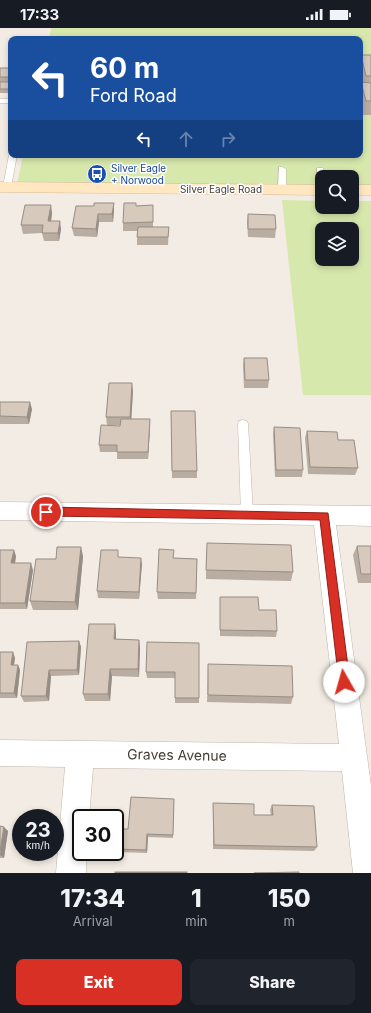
<!DOCTYPE html>
<style>
:root{--surface:#171b24;--page:#20242c;--text:#f1f3f6;--muted:#9ea1a6;--accent:#d93025}
body{margin:0;font-family:Inter,sans-serif;background:var(--page);color:var(--text);height:100vh;display:flex;flex-direction:column;font-size:15px;white-space:nowrap}
*{box-sizing:border-box;margin:0}
p{font-size:13px;color:var(--muted)}
.icon{flex:none;width:22px;height:22px;fill:none;stroke:currentColor;stroke-width:2;stroke-linecap:round;stroke-linejoin:round}
.map{position:relative;height:845px;overflow:hidden}
.side{display:flex;flex-direction:column;background:var(--surface);flex:1}
.side>*{flex:none}
.hud{position:absolute;left:8px;top:8px;width:355px;height:122px;border-radius:8px;box-shadow:0 2px 6px #0003;background:#1a4fa0;color:#fff;overflow:hidden}
.buttons{position:absolute;left:315px;top:142px;display:grid;gap:8px}
.buttons a{display:grid;place-items:center;width:44px;height:44px;border-radius:8px;background:var(--surface);box-shadow:0 2px 6px #0003;font-size:20px}
.speed{position:absolute;left:12px;top:781px;display:flex;gap:8px;font-size:20px;font-weight:700;text-align:center}
.speed>*{display:grid;place-content:center;width:52px;height:52px;border-radius:50%;background:var(--surface);box-shadow:0 2px 6px #0003;line-height:1}
.speed small{font-size:10px;font-weight:400}
.speed .limit{border:2px solid #111;border-radius:6px;background:#fff;color:#111}
.pin{position:absolute;display:grid;place-items:center;width:34px;height:34px;color:#fff;margin:-17px;border:2px solid #fff;border-radius:50%;box-shadow:0 1px 4px #0007}
.me{position:absolute;width:44px;margin:-22px;rotate:353deg;stroke-linejoin:round;filter:drop-shadow(0 0 3px #0008)}
.turn{display:flex;align-items:center;gap:14px;height:84px;padding:0 16px;font-size:18px}
.turn .icon{width:52px;height:52px;stroke-width:2.5}
.turn b{display:block;font-size:28px;line-height:34px}
.lanes{display:flex;align-items:center;height:38px;padding:0 16px;background:#0003;justify-content:center;gap:20px;direction:ltr}
.lanes .off{opacity:.35}
.eta{display:flex;justify-content:space-evenly;align-items:center;height:68px;text-align:center}
.eta b{font-size:24px;font-weight:800;line-height:28px}
.cta{display:flex;gap:8px;margin-top:auto;padding:8px 16px}
.cta a{flex:1;height:46px;border-radius:8px;background:var(--accent);color:#fff;font-size:16px;font-weight:800;line-height:46px;text-align:center}
.cta a+a{background:var(--page);color:var(--text)}
.status{display:flex;justify-content:space-between;align-items:center;height:28px;padding:0 20px;background:var(--surface);direction:ltr}
.status svg{height:11px;fill:currentColor}
.map>svg:first-child{display:block}
.green{fill:#d7e8ac;fill-rule:evenodd}
.lines{fill:none;stroke-linecap:round;stroke-linejoin:round}
.service-casing{stroke:#c1b5aa;stroke-width:1}
.minor-casing{stroke:#c1b5aa;stroke-width:1}
.secondary-casing{stroke:#d7bb95;stroke-width:1}
.service{fill:#fff;fill-rule:evenodd}
.minor{fill:#fff;fill-rule:evenodd}
.secondary{fill:#ffe7c2;fill-rule:evenodd}
.wall{fill:#b9ada2}
.shaded-wall{fill:#968d84}
.building{fill:#d7c9bc;stroke:#968d84}
.route{fill:#d93025;stroke:#8d1f18}
.labels{text-anchor:middle;stroke-width:3;stroke-linejoin:round;paint-order:stroke}
.far-transit-label{font-size:10px;fill:#164399;stroke:#fff;text-anchor:start}
.far-street-label{font-size:10px;fill:#453c34;stroke:#fff}
.near-street-label{font-size:14px;fill:#453c34;stroke:#fff}
</style>
<div class="status"><b>17:33</b><svg viewBox="0 0 49 12"><path d="M0 12V9h3v3zM5 12V6h3v6zM10 12V3h3v9zM15 12V0h3v12zM26 1h20v11H26zM47 4h2v5h-2z"/></svg></div>
<div class="map">
<svg width="371" height="845" viewBox="0 0 371 845">
<rect width="100%" height="100%" fill="#f3ece4"/>
<g class="green">
<path d="M51,0H371V158H352V149H322V158L17,157L23,127H360V11H49Z"/>
<path d="M282,172L322,173V179H352V173H371V367H303ZM322,201H352V231H322Z"/>
</g>
<g class="lines">
<g class="service-casing">
<g id="service">
<rect x="0" y="71" width="11" height="4"/>
<path d="M11,125V127H17L11,159L7,162L3,159L9,127Z"/>
<path d="M279,139H282L286,141V161L282,164L278,161Z"/>
<path d="M317,140H323L325,149H322V161L318,158Z"/>
<path d="M243,392L247,393L248,396L253,486L251,490L247,491L243,490L241,486L238,396L239,393Z"/>
</g>
</g>
<g class="minor-casing">
<path id="minor" d="M0,474L371,478V498L336,497L371,758V845H353L342,743L93,740L89,790H81V824H87L86,845H56L65,739L0,738V712L339,716L314,497L0,492Z"/>
</g>
<g class="secondary-casing">
<g id="secondary">
<path d="M0,154L322,157V167L0,164Z"/>
<rect x="352" y="157" width="19" height="10"/>
</g>
</g>
<use href="#service" class="service"/>
<use href="#minor" class="minor"/>
<use href="#secondary" class="secondary"/>
</g>
<g class="wall">
<path d="M361,27H371V87H363L360,73V62L362,54L360,47V33Z"/>
<rect x="0" y="40" width="11" height="25"/>
<path d="M136,175V178L153,177V199H169L168,217H137V203H123V195Z"/>
<path d="M94,178L114,183L113,194H99L97,209L74,208L72,200Z"/>
<path d="M52,185L51,193L61,201L59,213H44L42,205L23,206L21,197Z"/>
<path d="M248,186L276,201L275,210L248,209L247,194Z"/>
<path d="M244,330L269,352L268,360H244L243,337Z"/>
<path d="M133,363L131,391H150V399L148,431H117V424H100L99,417L120,398V397H107L106,389Z"/>
<path d="M0,374L32,381L29,396H0Z"/>
<path d="M171,383L197,443V450H172Z"/>
<path d="M274,399L303,442L302,449H275L273,406Z"/>
<path d="M307,403L338,412L358,440L355,447L308,446L305,410Z"/>
<path d="M357,518H371V555H358L353,527Z"/>
<path d="M0,522L16,528L15,535L33,542L27,581H0Z"/>
<path d="M206,524L293,544L291,553L206,551Z"/>
<path d="M83,528L78,582H33L30,573L56,531Z"/>
<path d="M119,529L142,536L139,571L98,570L97,563Z"/>
<path d="M174,530L197,531L196,571H158L157,564Z"/>
<path d="M220,569L259,582L277,603L276,609L220,608Z"/>
<path d="M116,604V611L139,612L140,620L139,649L112,648L110,673H85L83,666Z"/>
<path d="M79,613L81,619L79,647L51,648L49,673L24,674L21,668Z"/>
<path d="M199,615V675H175V650H147L146,644Z"/>
<path d="M0,624L15,630L14,637H18L20,642L17,670H0Z"/>
<path d="M208,636L293,669L291,676L207,674Z"/>
<path d="M174,771L173,810L148,809L147,825L117,824L116,821L128,801Z"/>
<path d="M213,775L254,787H271L270,782L272,777L317,819L314,823L213,821Z"/>
<path d="M0,798L8,803L4,830H0Z"/>
</g>
<g class="shaded-wall">
<path d="M114,175V183L113,194L112,186Z"/>
<path d="M51,177L52,185L50,201L48,193Z"/>
<path d="M98,186L99,194L97,209L96,201Z"/>
<path d="M60,193L61,201L59,213L58,205Z"/>
<path d="M132,355L133,363L131,397L130,389Z"/>
<path d="M30,374L32,381L29,396L27,389Z"/>
<path d="M150,391V399L148,431V424Z"/>
<path d="M81,519L83,528L78,582L75,574Z"/>
<path d="M14,522L16,528L14,541L11,535Z"/>
<path d="M141,530L142,536L139,571V564Z"/>
<path d="M31,535L33,542L27,581L25,575Z"/>
<path d="M115,596L116,604V619L114,611Z"/>
<path d="M139,612L140,620L139,649L138,641Z"/>
<path d="M79,613L81,619L79,647L77,642Z"/>
<path d="M13,624L15,630L13,642L11,637Z"/>
<path d="M18,637L20,642L17,670L14,665Z"/>
<path d="M110,641L112,648L110,673L108,666Z"/>
<path d="M49,642L51,648L49,673L46,668Z"/>
<path d="M4,799L8,803L4,830L0,827Z"/>
<path d="M147,806L148,809L147,825L146,822Z"/>
</g>
<g class="building">
<path d="M361,27H371V48H366Z"/>
<rect x="0" y="40" width="11" height="9"/>
<rect x="0" y="54" width="11" height="7"/>
<path d="M361,54L371,55V73H366Z"/>
<path d="M94,175H114L112,186H98L96,201L72,200L76,178H94Z"/>
<path d="M124,175H136V178L153,177V194L123,195Z"/>
<path d="M25,177H51L48,193H60L58,205H42L43,197H21Z"/>
<path d="M248,186L275,187L276,201H248Z"/>
<path d="M138,199H169L168,209H137Z"/>
<path d="M244,330H267L269,352H245Z"/>
<path d="M109,355H132L130,389H106Z"/>
<path d="M0,374H30L27,389L0,388Z"/>
<path d="M171,383H195L197,443H172Z"/>
<path d="M121,391H150L148,424H117V417H99L101,397L120,398Z"/>
<path d="M274,399L300,400L303,442H276Z"/>
<path d="M307,403L337,404L338,412H354L358,440L310,439Z"/>
<path d="M207,515L291,517L293,544L206,542Z"/>
<path d="M357,518H371V546H361Z"/>
<path d="M57,519H81L75,574L30,573L36,531H56Z"/>
<path d="M159,521L174,522L173,530L197,531L196,565L157,564Z"/>
<path d="M0,522H14L11,535H31L25,575H0Z"/>
<path d="M101,522H118V529L141,530L139,564L97,563Z"/>
<path d="M220,569H258L259,582H276L277,603L220,602Z"/>
<path d="M89,596H115L114,611L139,612L138,641H110L108,666H83Z"/>
<path d="M79,613L77,642H49L46,668H21L27,614Z"/>
<path d="M147,614L199,615V670H175V644H146Z"/>
<path d="M0,624H13L11,637H18L14,665H0Z"/>
<path d="M208,636L292,638L293,669L208,667Z"/>
<path d="M131,769L174,771L173,807L147,806L146,822L116,821L117,801H128Z"/>
<path d="M213,775L254,776V787H273L272,777L314,778L317,819L214,817Z"/>
<path d="M0,798L4,799L0,823Z"/>
<rect x="115" y="844" width="72" height="1"/>
<path d="M299,844V845H254Z"/>
</g>
<path class="route" d="M46,479L328,485L350,654L348,658L344,660L341,658L339,654L320,492L46,488L42,484Z"/>
<defs>
<g id="bus-disc" transform="scale(1)"><circle r="9.5" fill="#1a4fb4" stroke="#fff"/><path d="M-5-6H5V4H4V6H2V4H-2V6H-4V4H-5ZM-3.5-4V0h7V-4ZM-3.5 1.2v1.5H-2V1.2ZM2 1.2v1.5H3.5V1.2Z" fill="#fff"/></g>
</defs>
<g fill-rule="evenodd">
<use href="#bus-disc" x="97" y="146"/>
</g>
<g class="labels">
<g class="far-transit-label">
<text x="111" y="144">Silver Eagle<tspan x="111" dy="12">+ Norwood</tspan></text>
</g>
<g class="far-street-label">
<text x="221" y="165">Silver Eagle Road</text>
</g>
<g class="near-street-label">
<text transform="translate(177 727) rotate(1)" y="5">Graves Avenue</text>
</g>
</g>
</svg>
<div class="buttons">
<a><svg class="icon" aria-label="search" viewBox="0 0 24 24"><circle cx="10" cy="10" r="6"/><path d="M15 15l6 6"/></svg></a>
<a><svg class="icon" aria-label="layers" viewBox="0 0 24 24"><path d="M12 4l9 5-9 5-9-5zM3 14l9 5 9-5"/></svg></a>
</div>
<div class="speed"><div>23<small>km/h</small></div><div class="limit">30</div></div>
<div class="pin" style="left:46px;top:484px;background:#d93025"><svg class="icon" aria-label="arrive" viewBox="0 0 24 24"><path d="M6 21V4h12l-3 4 3 4H6"/></svg></div>
<svg class="me" style="left:344px;top:654px" viewBox="-20 -20 40 40"><circle r="19" fill="#fff"/><path d="M0-13L10 11 0 6-10 11z" fill="#d93025"/></svg>
<div class="hud">
<div class="turn"><svg class="icon" aria-label="left" viewBox="0 0 24 24"><path d="M17 20v-9H6M10 6l-5 5 5 5"/></svg><div><b>60 m</b>Ford Road</div></div>
<div class="lanes"><svg class="icon" aria-label="left" viewBox="0 0 24 24"><path d="M17 20v-9H6M10 6l-5 5 5 5"/></svg><svg class="icon off" aria-label="ahead" viewBox="0 0 24 24"><path d="M12 20V5M6 11l6-6 6 6"/></svg><svg class="icon off" aria-label="right" viewBox="0 0 24 24"><path d="M7 20v-9h11M14 6l5 5-5 5"/></svg></div>
</div>
</div>
<section class="side">
<div class="eta">
<div><b>17:34</b><p>Arrival</p></div>
<div><b>1</b><p>min</p></div>
<div><b>150</b><p>m</p></div>
</div>
<div class="cta"><a>Exit</a><a>Share</a></div>
</section>
